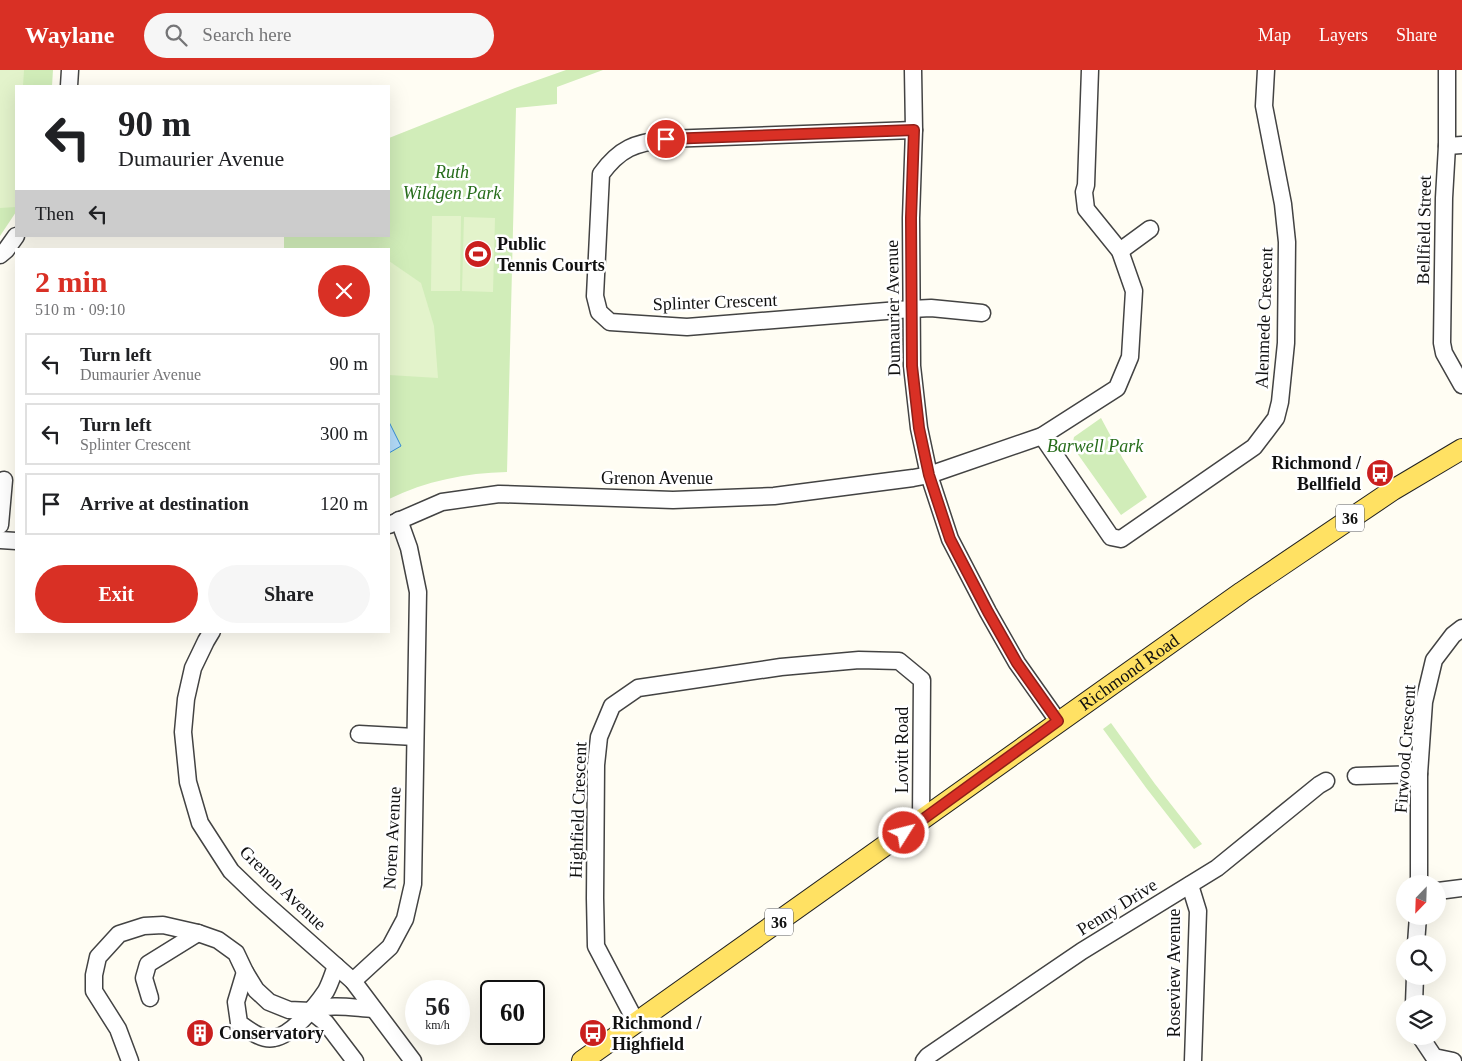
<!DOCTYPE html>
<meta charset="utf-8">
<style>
:root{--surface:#fff;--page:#f6f6f6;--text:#202124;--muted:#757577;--line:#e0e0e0;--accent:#d93025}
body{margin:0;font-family:"Times New Roman",serif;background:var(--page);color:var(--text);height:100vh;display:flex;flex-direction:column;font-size:19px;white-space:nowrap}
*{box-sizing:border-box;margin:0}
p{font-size:16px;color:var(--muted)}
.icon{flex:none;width:28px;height:28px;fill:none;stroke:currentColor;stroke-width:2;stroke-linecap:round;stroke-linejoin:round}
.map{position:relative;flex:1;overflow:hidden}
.side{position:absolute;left:15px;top:178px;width:375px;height:385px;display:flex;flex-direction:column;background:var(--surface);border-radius:0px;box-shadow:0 5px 20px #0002}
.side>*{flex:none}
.top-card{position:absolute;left:15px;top:15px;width:375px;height:152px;border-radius:0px;box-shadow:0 5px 20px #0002;background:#fff;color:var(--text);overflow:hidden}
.needle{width:32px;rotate:203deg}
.controls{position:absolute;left:1396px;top:805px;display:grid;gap:10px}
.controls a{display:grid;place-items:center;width:50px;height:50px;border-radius:50%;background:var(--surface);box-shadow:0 5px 20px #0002;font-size:25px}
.speed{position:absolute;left:405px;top:910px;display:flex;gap:10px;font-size:25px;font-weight:700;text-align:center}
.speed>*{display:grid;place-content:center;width:65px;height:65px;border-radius:50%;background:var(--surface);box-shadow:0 5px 20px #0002;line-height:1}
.speed small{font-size:12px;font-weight:400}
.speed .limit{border:2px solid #111;border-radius:8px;background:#fff;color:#111}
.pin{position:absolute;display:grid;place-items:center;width:42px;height:42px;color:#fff;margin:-21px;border:2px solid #fff;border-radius:50%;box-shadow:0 1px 5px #0007}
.me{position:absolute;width:55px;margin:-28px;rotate:54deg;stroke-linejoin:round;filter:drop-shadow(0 0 4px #0008)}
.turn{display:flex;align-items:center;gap:18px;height:105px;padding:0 20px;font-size:22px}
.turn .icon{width:65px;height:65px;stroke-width:2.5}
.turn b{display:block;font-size:35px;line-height:42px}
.then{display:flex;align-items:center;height:48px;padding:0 20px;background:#0003;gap:10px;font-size:19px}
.round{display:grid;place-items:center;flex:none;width:52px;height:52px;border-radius:26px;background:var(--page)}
.head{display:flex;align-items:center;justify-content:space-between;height:85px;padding:0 20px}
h1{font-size:30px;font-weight:600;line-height:38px;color:var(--accent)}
.action{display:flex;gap:10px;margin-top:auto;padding:10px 20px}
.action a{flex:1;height:58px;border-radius:30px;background:var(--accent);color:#fff;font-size:20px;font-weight:600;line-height:58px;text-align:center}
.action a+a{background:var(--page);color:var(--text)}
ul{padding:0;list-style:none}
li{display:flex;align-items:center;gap:15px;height:62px;margin:0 10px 8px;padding:0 10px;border:2px solid var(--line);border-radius:0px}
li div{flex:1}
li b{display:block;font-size:19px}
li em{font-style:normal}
header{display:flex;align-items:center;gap:30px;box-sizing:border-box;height:70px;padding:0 25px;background:var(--accent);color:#fff}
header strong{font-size:24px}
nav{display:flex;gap:28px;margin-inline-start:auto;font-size:18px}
.search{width:350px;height:45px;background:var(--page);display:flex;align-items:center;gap:12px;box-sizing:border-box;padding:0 18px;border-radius:28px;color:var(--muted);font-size:19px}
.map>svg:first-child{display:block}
.green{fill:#d1edb9}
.pitch{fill:#e3f3cb}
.water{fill:#b4dcfa;stroke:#368ed6}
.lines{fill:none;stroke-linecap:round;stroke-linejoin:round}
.minor-casing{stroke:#434343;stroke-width:19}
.major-casing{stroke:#212121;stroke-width:22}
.minor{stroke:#fff;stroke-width:16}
.major{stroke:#ffe163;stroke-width:20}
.route-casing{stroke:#8d1f18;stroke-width:12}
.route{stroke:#d93025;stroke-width:9}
.labels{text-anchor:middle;stroke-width:5;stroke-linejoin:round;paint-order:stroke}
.shield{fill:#fff;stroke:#585858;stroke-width:1}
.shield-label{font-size:16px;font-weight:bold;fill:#101010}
.park-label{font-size:18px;font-style:italic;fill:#276d1b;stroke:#fff}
.street-label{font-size:18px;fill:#101010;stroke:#fff}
.poi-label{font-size:18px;font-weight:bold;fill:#101010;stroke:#fff;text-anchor:start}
</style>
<header>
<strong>Waylane</strong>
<div class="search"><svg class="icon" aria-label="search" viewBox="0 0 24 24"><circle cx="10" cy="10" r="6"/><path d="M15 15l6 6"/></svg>Search here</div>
<nav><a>Map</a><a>Layers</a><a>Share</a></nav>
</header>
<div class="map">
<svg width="1462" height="991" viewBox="0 0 1462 991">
<rect width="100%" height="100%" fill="#fffdf3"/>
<g class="green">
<path d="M0,0H53L52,16H16V142L0,166Z"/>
<path d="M566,0H603L557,17V34L516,38L507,402C465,403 426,411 389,429V179H284V166H389V68L515,18Z"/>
<path d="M1101,348L1123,389L1147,427L1121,445L1072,376L1074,367Z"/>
<path d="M1111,653L1155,714L1202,774L1194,779L1147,719L1103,659Z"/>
</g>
<g class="pitch">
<path d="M0,0H24L23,16H16V137L0,138Z"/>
<path d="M432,146H461L460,221H431Z"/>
<path d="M464,147L495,148L493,222L462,221Z"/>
<path d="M389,191L421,213L434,256L438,308L389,305Z"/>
</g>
<path class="water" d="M389,352L401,376L389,383Z"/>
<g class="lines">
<g class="minor-casing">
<g id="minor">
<path d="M913,0L914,60L911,148L912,296L919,358L929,405L950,469L988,542L1017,593L1058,651"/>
<path d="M1447,0V76L1444,128L1442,273L1444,283L1462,315"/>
<path d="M69,16L70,0"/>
<path d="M914,60L666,69C635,73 620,78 601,104L595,226L599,242L610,252L687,257L911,239L931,238L982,243"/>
<path d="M1447,76L1462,75"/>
<path d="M1120,181L1150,159"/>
<path d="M0,185L6,180L16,166"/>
<path d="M1042,366L1111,467L1121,469L1254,377L1276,348L1280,332L1286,273L1287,172L1283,134L1264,36L1266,0"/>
<path d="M0,455L4,410"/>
<path d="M389,455L442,432L499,424L673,430L774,426L913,408L929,405L1042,366L1117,318L1130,287L1134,221L1120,181L1086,139L1084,122L1086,115L1090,0"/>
<path d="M0,470L16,471"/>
<path d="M212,561L206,571L193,598L186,629L183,662L188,712L200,753L231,801L258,827L353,911L413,991"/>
<path d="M359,664L415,667"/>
<path d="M1356,706L1419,704"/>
<path d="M1419,814V704L1424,632L1434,590L1453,565L1462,558"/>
<path d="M1190,815L1198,841L1193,991"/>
<path d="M1438,821L1462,818"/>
<path d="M1416,874L1418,846"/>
<path d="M245,902L236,932L239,953C249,960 262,971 274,968C292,965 316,936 326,921C330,914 333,904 336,896"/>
<path d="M353,911L390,877L405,849L413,814L418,522L409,478L399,450"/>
<path d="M150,928L144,908L148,894L198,863"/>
<path d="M1414,934L1415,906"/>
<path d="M311,941C330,933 353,938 373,939"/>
<path d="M636,952L596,876L595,828L596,695L599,667L612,636L638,618L781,597L859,590L899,591L922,610L921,751"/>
<path d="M1420,966L1434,987L1453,991"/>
<path d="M130,991L118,959L94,921V905L98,887L119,864L144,856L163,855L198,863L218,870L236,883L245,902L256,920L269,932L289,940L311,941L326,953L355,991"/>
<path d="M924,991L928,986L1082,881L1217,798L1319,715L1326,711"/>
</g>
</g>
<g class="major-casing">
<g id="major">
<path id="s1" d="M582,991L1242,522L1393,420L1462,379"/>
</g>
</g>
<use href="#minor" class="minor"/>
<use href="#major" class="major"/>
</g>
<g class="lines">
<g class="route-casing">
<path id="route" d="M666,69L914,60L911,148L912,296L919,358L929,405L950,469L988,542L1017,593L1058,651L904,763"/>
</g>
<use href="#route" class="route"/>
</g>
<defs>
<g id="stadium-disc" transform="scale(1.4375)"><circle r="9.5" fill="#ca1f1e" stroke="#fff"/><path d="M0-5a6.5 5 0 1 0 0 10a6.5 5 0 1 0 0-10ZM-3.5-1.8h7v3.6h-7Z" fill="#fff"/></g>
<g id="bus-disc" transform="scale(1.4375)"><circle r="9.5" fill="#ca1f1e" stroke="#fff"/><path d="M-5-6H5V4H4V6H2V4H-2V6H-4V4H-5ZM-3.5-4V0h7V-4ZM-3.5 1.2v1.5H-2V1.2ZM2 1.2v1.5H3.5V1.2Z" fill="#fff"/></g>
<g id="building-disc" transform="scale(1.4375)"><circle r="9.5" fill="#ca1f1e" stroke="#fff"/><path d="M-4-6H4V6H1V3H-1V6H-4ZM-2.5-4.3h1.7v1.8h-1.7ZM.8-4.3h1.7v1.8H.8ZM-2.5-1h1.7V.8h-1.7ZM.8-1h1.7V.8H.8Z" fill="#fff"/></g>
</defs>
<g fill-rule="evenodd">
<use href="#stadium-disc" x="478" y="184"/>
<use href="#bus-disc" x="1380" y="403"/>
<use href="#building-disc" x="200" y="963"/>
<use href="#bus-disc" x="593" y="963"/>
</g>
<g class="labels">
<g class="shield">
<rect x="1336" y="434.5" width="28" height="27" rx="4"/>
<rect x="765" y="838.5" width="28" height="27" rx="4"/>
</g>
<g class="shield-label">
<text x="1350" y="454">36</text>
<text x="779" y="858">36</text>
</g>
<g class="park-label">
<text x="452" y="108">Ruth<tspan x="452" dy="21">Wildgen Park</tspan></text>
<text x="1095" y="382">Barwell Park</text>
</g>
<g class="street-label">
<text transform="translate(1424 160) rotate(-89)" y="6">Bellfield Street</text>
<text transform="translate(715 232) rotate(-2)" y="6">Splinter Crescent</text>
<text transform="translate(893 238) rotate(-91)" y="6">Dumaurier Avenue</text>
<text transform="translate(1264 248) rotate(-88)" y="6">Alenmede Crescent</text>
<text x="657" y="414">Grenon Avenue</text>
<text dy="6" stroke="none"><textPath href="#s1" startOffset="671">Richmond Road</textPath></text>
<text transform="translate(1405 679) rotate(-86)" y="6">Firwood Crescent</text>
<text transform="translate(902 680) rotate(-90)" y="6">Lovitt Road</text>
<text transform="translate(578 740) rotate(-88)" y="6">Highfield Crescent</text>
<text transform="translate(392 768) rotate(-87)" y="6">Noren Avenue</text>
<text transform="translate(283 818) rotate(44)" y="6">Grenon Avenue</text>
<text transform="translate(1117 837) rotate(-32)" y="6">Penny Drive</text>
<text transform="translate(1174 903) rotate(-90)" y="6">Roseview Avenue</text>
</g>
<g class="poi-label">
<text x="497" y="180">Public<tspan x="497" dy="21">Tennis Courts</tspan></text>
<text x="1361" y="399" text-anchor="end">Richmond /<tspan x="1361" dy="21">Bellfield</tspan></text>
<text x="612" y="959">Richmond /<tspan x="612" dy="21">Highfield</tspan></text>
<text x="219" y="969">Conservatory</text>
</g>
</g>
</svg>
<div class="controls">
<a><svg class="needle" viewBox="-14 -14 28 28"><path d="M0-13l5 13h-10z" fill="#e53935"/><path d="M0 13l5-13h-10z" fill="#757577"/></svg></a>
<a><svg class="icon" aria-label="search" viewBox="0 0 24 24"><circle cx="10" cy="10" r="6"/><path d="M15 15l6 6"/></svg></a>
<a><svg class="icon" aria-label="layers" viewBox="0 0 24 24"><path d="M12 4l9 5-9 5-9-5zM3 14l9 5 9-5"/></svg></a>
</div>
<div class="speed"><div>56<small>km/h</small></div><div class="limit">60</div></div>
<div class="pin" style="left:666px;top:69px;background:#d93025"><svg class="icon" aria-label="arrive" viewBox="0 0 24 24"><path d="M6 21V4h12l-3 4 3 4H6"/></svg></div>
<svg class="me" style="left:904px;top:763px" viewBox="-20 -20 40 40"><circle r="17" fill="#d93025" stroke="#fff" stroke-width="3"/><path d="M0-11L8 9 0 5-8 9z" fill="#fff"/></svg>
<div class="top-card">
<div class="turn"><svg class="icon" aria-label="left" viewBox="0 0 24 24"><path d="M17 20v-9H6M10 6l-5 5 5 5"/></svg><div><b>90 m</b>Dumaurier Avenue</div></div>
<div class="then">Then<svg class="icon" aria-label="left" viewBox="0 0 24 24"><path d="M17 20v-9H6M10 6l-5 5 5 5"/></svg></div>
</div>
<section class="side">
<div class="head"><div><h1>2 min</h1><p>510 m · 09:10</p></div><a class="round" style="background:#d93025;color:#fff"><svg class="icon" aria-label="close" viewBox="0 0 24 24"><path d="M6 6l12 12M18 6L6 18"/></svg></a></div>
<ul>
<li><svg class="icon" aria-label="left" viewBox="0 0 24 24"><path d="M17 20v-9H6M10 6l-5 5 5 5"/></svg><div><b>Turn left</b><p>Dumaurier Avenue</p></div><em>90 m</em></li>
<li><svg class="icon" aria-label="left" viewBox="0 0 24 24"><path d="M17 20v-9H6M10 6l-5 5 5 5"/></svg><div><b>Turn left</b><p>Splinter Crescent</p></div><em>300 m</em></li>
<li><svg class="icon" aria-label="arrive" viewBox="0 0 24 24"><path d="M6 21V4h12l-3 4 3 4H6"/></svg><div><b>Arrive at destination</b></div><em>120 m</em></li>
</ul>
<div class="action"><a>Exit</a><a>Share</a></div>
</section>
</div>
